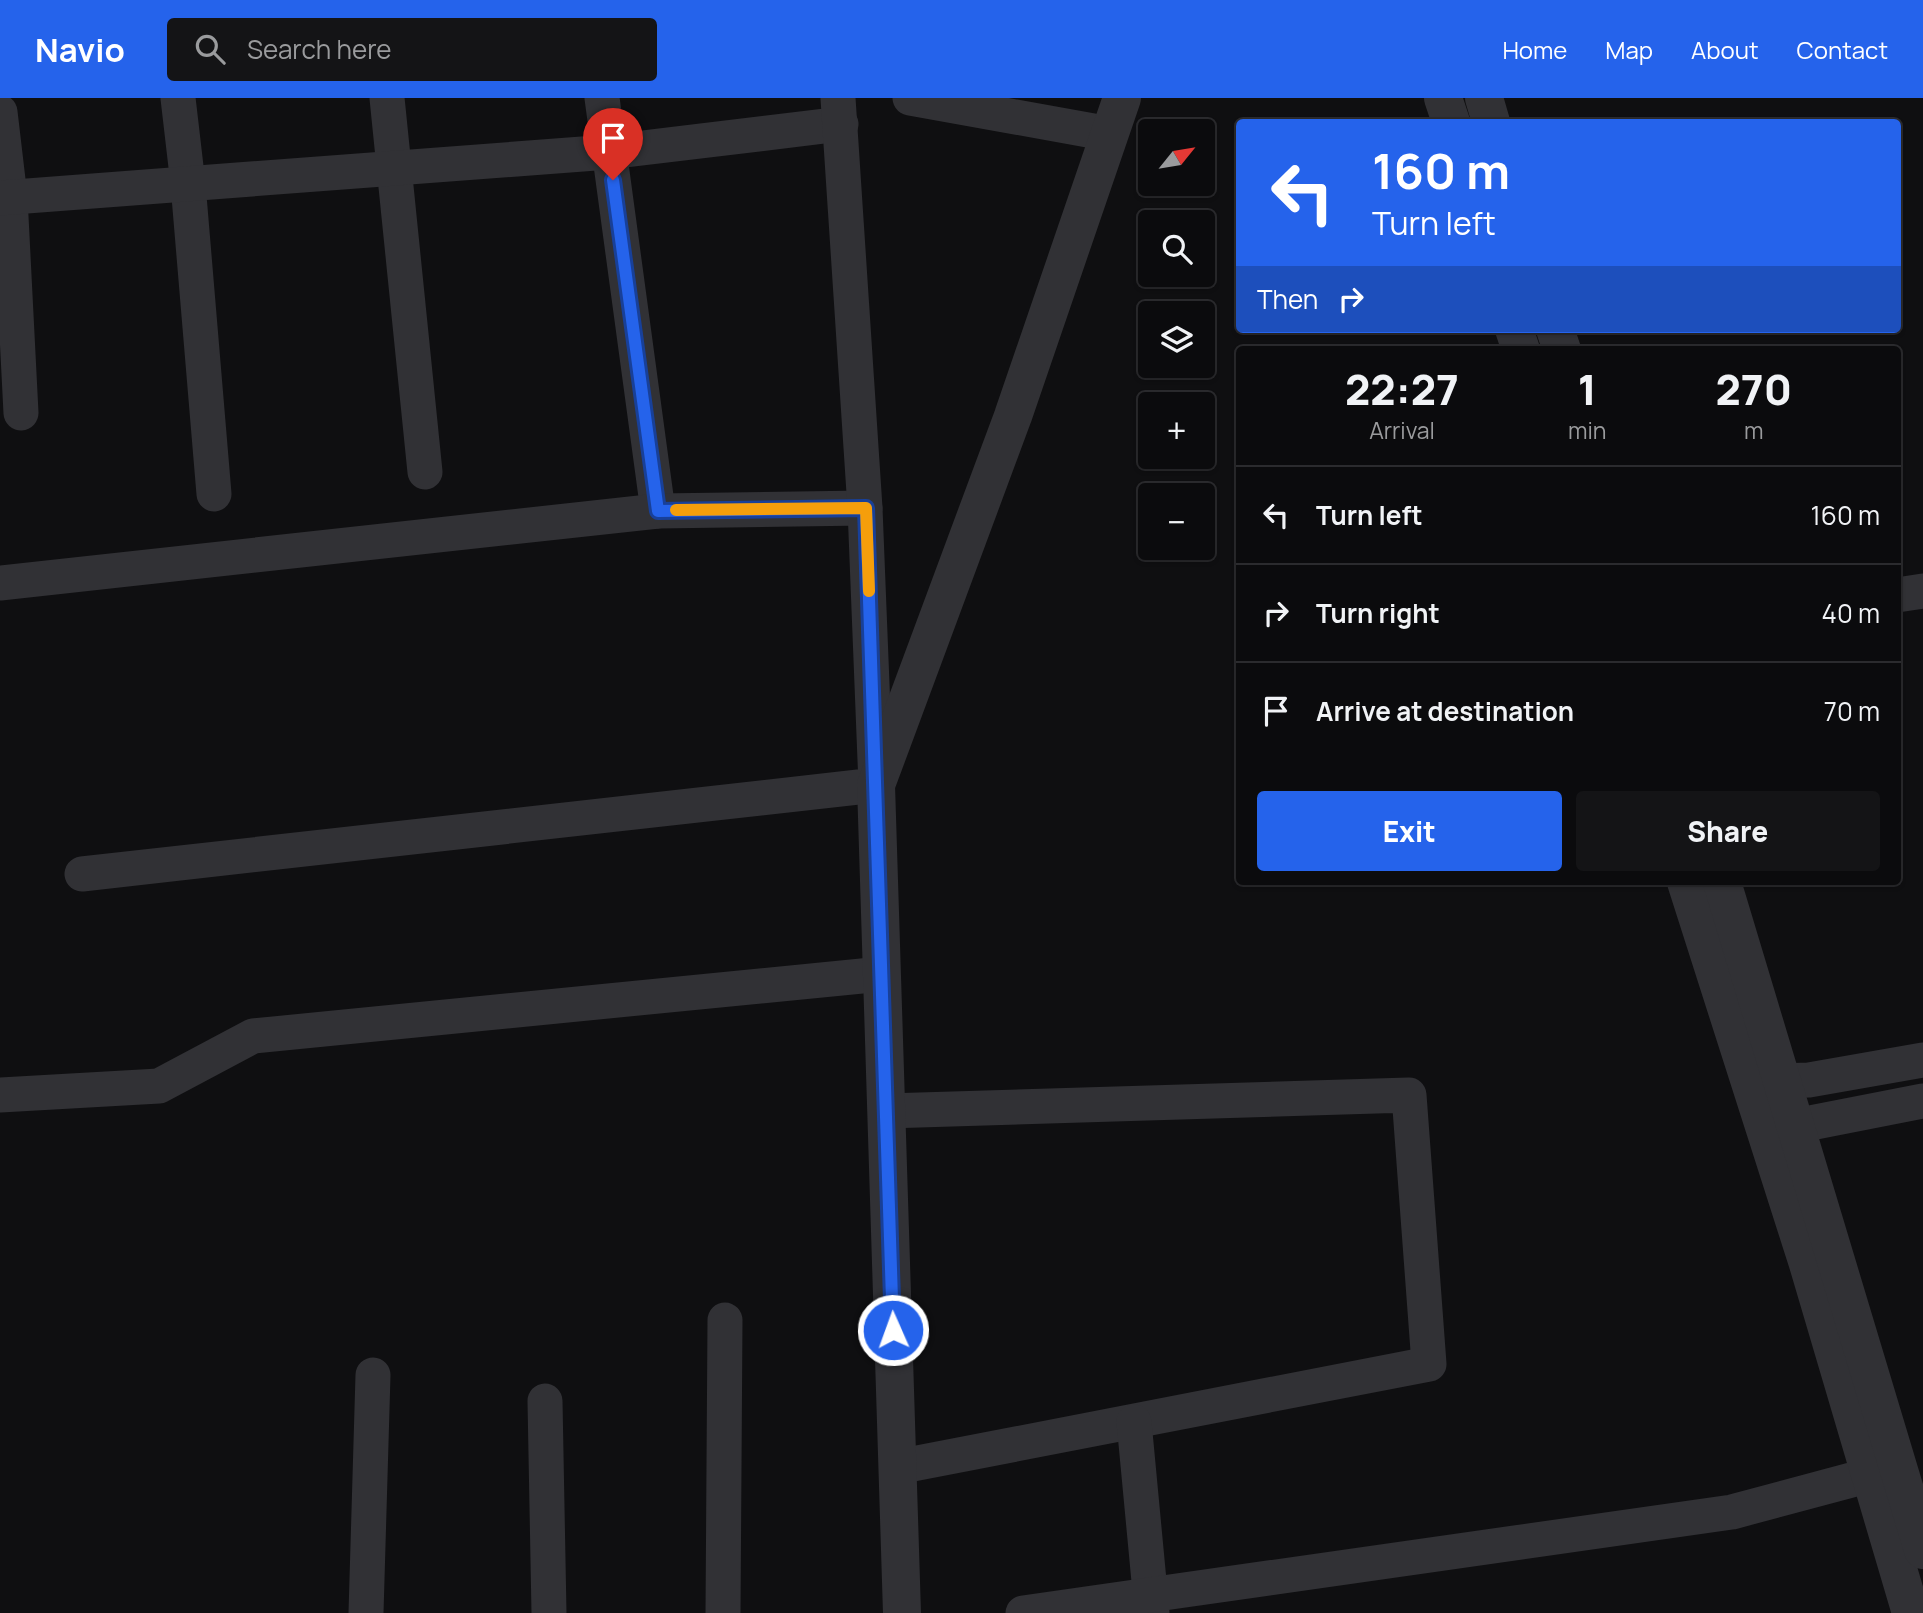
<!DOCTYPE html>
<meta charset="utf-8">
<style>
:root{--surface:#0b0b0d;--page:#141416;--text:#f1f3f6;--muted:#9a9b9d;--line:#2b2b2e;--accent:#2563eb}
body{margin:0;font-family:Manrope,sans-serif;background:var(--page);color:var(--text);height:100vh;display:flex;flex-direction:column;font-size:26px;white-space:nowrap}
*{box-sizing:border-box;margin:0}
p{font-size:23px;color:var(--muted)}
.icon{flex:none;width:38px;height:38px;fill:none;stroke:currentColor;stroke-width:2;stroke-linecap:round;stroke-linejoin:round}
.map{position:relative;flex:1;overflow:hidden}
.panel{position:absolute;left:1236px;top:248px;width:665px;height:539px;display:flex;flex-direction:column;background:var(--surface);border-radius:7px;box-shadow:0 2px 5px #0004,0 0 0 2px var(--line)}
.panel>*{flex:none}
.guide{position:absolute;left:1236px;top:21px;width:665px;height:214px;border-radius:7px;box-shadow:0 2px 5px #0004,0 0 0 2px var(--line);background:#2563eb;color:#fff;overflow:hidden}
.needle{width:46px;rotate:60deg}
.controls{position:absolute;left:1138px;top:21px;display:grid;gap:14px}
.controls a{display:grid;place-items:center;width:77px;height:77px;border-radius:7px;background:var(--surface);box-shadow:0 2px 5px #0004,0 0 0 2px var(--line);font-size:35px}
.pin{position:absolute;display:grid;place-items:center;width:60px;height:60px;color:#fff;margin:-72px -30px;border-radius:50% 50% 50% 0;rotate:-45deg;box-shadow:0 0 7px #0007}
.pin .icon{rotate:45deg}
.me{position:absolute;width:77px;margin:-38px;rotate:358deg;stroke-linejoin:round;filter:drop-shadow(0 0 5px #0008)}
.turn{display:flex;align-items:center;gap:24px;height:147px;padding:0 21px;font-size:32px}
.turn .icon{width:91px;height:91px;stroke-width:2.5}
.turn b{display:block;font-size:49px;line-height:60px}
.then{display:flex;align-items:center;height:66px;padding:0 21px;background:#0003;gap:14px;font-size:26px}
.eta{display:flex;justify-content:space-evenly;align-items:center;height:119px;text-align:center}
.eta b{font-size:42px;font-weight:800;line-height:49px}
.button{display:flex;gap:14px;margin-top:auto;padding:14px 21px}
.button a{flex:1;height:80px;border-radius:7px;background:var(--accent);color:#fff;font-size:28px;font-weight:800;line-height:80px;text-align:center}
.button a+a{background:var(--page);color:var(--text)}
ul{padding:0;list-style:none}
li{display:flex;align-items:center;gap:21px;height:98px;padding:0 21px;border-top:2px solid var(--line)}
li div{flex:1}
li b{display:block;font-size:26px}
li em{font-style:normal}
header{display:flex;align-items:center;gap:42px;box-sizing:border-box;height:98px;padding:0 35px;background:var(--accent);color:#fff}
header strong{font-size:33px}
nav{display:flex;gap:38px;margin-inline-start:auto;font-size:24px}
.search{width:490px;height:63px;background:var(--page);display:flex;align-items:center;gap:18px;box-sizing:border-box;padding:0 24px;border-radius:7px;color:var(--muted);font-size:26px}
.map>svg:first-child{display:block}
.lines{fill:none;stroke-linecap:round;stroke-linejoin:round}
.minor{stroke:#313135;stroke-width:35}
.tertiary{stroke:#313135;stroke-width:38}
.route-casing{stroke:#184099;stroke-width:18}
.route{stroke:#2563eb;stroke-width:12}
.slow{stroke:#f59e0b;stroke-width:12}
</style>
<header>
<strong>Navio</strong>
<div class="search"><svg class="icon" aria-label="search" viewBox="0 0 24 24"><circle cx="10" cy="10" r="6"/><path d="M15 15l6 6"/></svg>Search here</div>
<nav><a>Home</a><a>Map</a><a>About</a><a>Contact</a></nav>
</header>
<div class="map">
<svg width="1923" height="1515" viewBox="0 0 1923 1515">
<rect width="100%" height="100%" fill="#0f0f11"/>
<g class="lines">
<g class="minor">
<path d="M178,0L188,86L214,396"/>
<path d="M387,0L425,374"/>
<path d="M602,0L658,413"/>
<path d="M910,0L1110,36"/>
<path d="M0,14L10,99L21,315"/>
<path d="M0,100L609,54L841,26"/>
<path d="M0,485L658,413L865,410"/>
<path d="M1897,497L1923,493"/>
<path d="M82,776L876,687L865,410L838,0"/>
<path d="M1753,984L1809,982L1923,962"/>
<path d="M0,997L159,988L253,938L882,876"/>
<path d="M886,1013L1409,997L1429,1266L897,1369"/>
<path d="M1768,1030L1795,1028L1923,1003"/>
<path d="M545,1303L549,1515"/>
<path d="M1134,1324L1152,1515"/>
<path d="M366,1515L373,1277"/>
<path d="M723,1515L725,1222"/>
<path d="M1023,1515L1732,1414L1870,1377"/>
</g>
<g class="tertiary">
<path d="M1443,0L1451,24"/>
<path d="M1484,0L1491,24"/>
<path d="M1514,231L1521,252"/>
<path d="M1555,231L1562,252"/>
<path d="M1686,784L1808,1166L1911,1515"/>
<path d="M1722,784L1923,1452"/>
<path d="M902,1515L876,687L1013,318L1122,0"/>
</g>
</g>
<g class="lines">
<g class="route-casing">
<path id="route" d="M613,82L658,413L866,410L893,1232"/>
</g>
<use href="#route" class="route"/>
<path class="slow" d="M676,412L866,410L869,493"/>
</g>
</svg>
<div class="controls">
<a><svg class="needle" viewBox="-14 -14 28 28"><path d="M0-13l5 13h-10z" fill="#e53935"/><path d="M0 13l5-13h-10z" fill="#9a9b9d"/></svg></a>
<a><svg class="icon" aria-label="search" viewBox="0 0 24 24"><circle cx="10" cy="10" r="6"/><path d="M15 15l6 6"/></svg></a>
<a><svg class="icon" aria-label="layers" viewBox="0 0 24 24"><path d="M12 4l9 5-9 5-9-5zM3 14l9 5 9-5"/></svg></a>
<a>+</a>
<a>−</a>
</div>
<div class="pin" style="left:613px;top:82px;background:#d93025"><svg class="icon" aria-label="arrive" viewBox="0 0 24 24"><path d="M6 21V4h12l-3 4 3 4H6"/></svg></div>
<svg class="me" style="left:893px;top:1232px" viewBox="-20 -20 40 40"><circle r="17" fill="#2563eb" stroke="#fff" stroke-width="3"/><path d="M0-11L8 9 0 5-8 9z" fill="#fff"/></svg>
<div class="guide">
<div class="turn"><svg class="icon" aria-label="left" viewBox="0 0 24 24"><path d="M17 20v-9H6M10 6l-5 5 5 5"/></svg><div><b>160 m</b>Turn left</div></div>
<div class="then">Then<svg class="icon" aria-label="right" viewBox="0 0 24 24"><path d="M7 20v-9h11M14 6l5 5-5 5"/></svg></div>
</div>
<section class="panel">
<div class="eta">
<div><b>22:27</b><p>Arrival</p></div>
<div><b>1</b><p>min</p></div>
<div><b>270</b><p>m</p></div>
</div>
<ul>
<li><svg class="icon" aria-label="left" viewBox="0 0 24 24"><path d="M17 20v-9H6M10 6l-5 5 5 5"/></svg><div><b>Turn left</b></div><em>160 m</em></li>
<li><svg class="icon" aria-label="right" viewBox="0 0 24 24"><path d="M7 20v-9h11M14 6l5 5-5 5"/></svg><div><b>Turn right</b></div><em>40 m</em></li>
<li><svg class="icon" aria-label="arrive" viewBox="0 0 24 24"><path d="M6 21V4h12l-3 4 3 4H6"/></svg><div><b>Arrive at destination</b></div><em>70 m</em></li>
</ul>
<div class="button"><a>Exit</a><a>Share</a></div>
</section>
</div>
